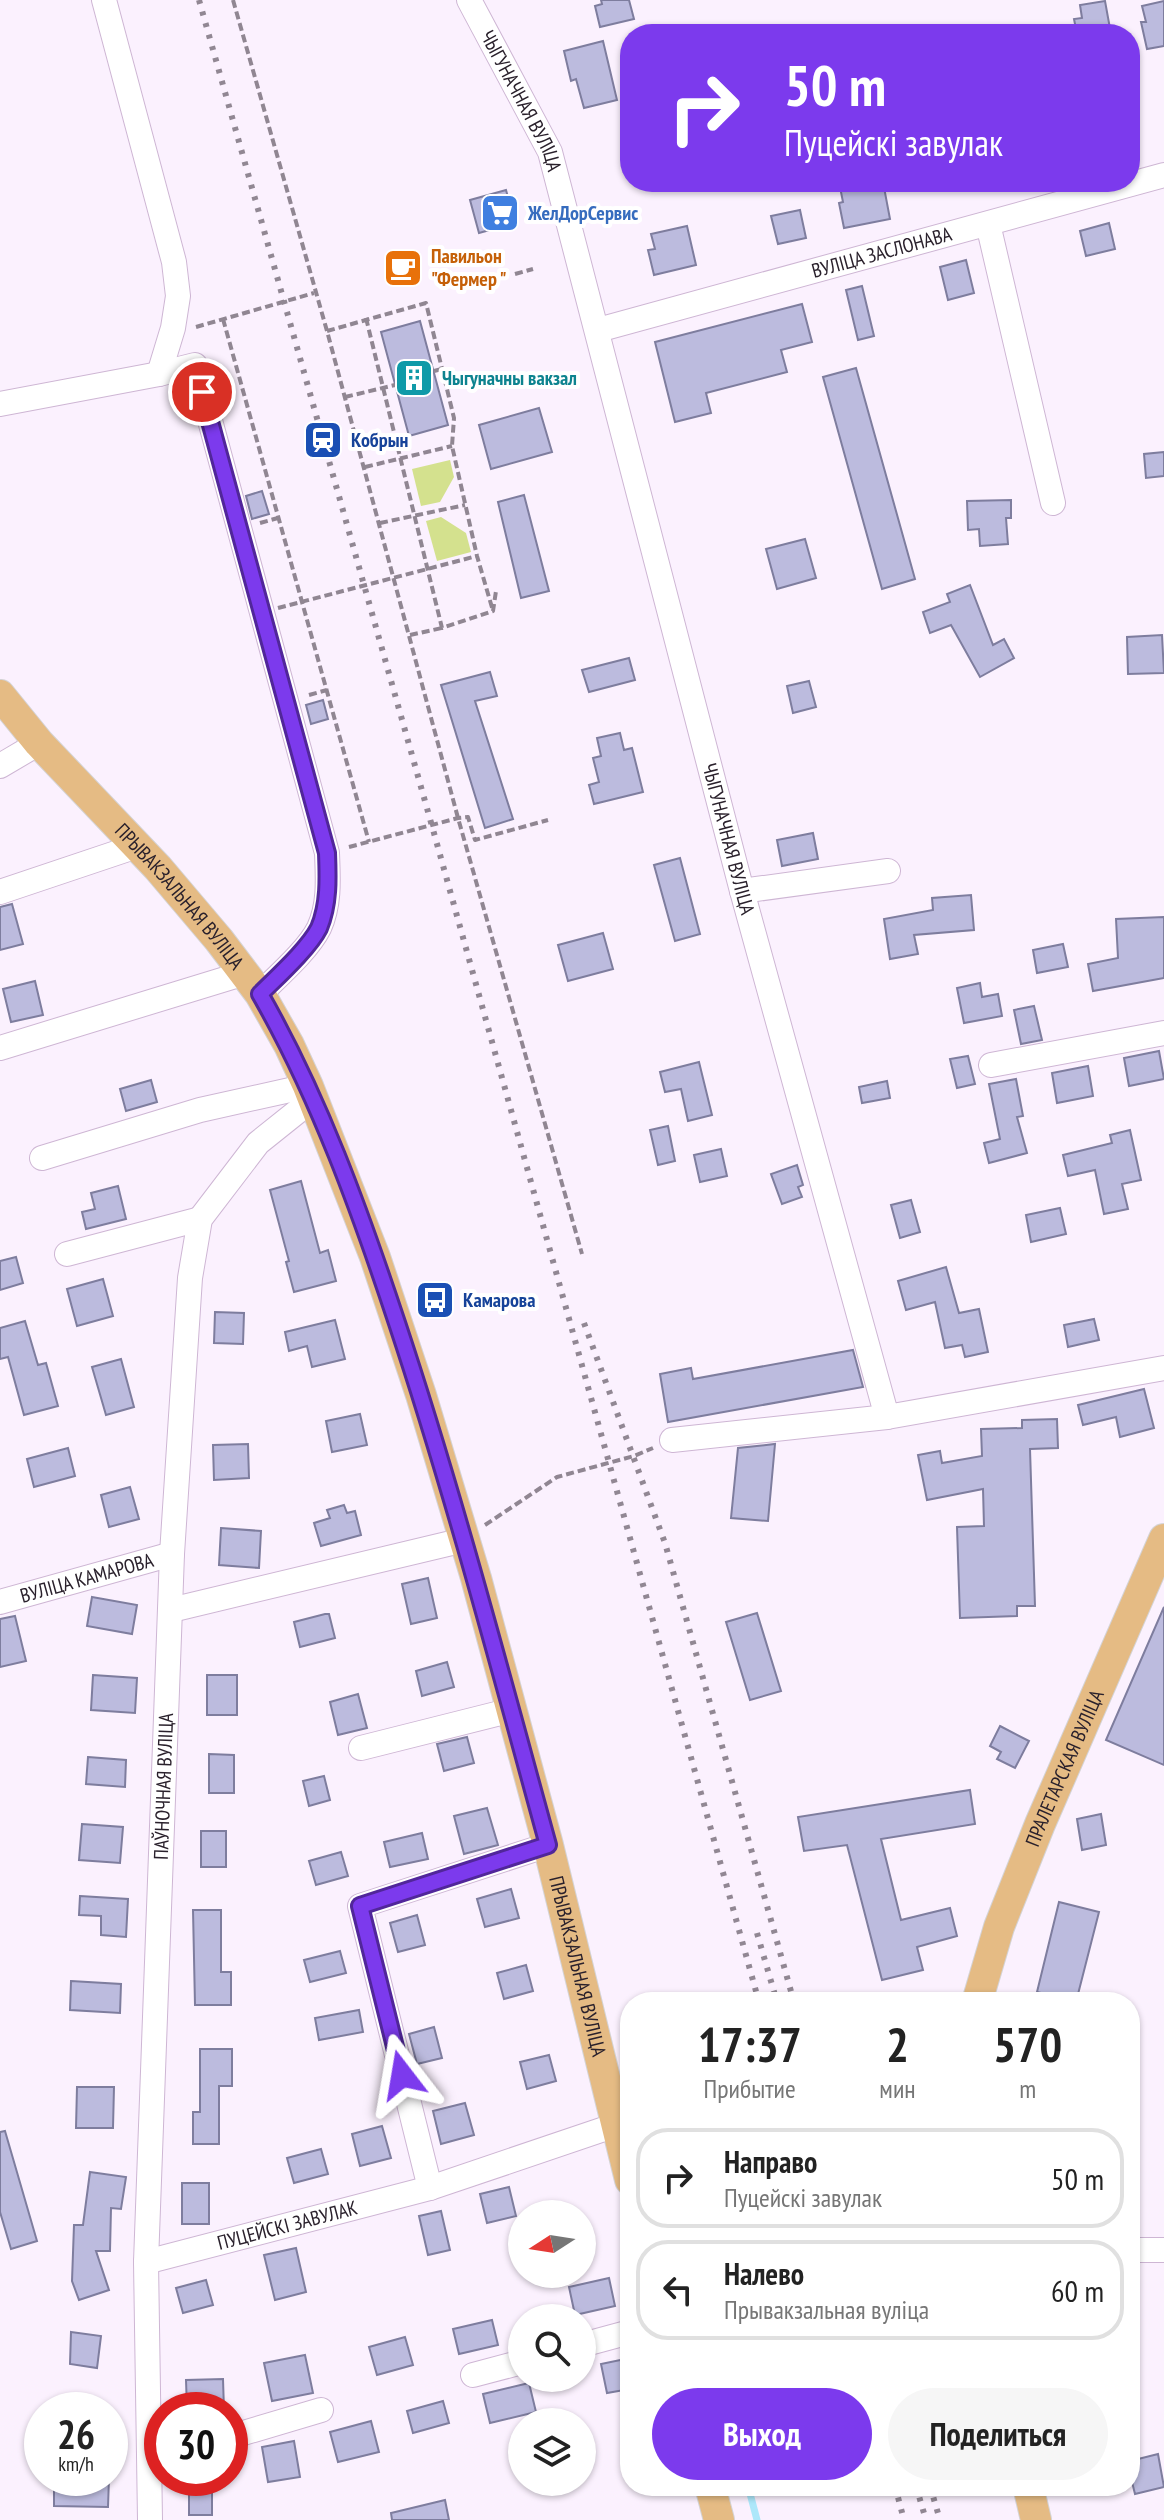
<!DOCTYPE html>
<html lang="ru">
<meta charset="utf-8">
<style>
:root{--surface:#fff;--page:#f6f6f6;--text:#222;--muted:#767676;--line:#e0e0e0;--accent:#7c3aed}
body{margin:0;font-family:"PT Sans Narrow",sans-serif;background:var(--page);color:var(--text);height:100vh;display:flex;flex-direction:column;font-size:30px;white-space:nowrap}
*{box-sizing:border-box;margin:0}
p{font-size:26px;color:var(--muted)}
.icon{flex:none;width:44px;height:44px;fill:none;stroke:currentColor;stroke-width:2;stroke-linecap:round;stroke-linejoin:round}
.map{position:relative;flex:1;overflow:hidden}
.side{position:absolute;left:620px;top:1992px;width:520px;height:504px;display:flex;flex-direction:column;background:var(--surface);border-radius:32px;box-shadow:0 2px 6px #0004}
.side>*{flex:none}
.top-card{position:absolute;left:620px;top:24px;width:520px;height:168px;border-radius:32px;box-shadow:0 2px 6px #0004;background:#7c3aed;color:#fff;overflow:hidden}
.needle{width:52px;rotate:258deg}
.fabs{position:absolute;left:508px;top:2200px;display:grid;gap:16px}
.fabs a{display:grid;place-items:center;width:88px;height:88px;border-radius:50%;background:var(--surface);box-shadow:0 2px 6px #0004;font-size:40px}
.speed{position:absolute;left:24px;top:2392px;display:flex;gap:16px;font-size:40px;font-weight:700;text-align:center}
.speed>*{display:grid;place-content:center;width:104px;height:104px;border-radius:50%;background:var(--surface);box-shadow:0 2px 6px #0004;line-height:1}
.speed small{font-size:20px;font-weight:400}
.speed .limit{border:12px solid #d22;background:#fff;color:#111}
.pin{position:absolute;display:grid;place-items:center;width:68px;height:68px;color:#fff;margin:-34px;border:4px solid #fff;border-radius:50%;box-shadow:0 2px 8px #0007}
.me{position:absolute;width:88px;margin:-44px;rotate:346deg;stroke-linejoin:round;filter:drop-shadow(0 0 6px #0008)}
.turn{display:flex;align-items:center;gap:28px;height:168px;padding:0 32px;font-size:36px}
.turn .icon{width:104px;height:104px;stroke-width:2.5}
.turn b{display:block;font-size:56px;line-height:68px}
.eta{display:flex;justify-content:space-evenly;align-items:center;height:136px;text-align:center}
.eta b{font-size:48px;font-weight:700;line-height:56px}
.primary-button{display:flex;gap:16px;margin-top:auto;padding:16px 32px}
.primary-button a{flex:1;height:92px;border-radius:48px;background:var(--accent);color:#fff;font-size:32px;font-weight:700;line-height:92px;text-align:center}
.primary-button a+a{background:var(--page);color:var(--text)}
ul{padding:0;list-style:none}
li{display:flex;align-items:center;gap:24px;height:100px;margin:0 16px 12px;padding:0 16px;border:4px solid var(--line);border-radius:32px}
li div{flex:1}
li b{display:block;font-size:30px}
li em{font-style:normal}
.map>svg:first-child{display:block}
.green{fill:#d4e18e}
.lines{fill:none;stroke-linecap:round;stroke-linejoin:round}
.stream{stroke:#ade7fa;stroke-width:7}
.building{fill:#bcbbde;stroke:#7e7d9e;stroke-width:2}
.minor-casing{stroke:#ceb6d4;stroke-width:26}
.major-casing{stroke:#d4d3d5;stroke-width:32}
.path{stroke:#908692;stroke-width:4;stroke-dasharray:8 4;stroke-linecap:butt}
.minor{stroke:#fff;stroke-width:24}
.major{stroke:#e5bb84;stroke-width:30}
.rail{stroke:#918793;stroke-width:6;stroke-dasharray:4 8;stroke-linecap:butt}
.path-bridge{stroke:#908692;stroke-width:4;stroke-dasharray:8 4;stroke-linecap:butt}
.route-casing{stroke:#51269a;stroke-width:20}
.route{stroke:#7c3aed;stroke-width:14}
.labels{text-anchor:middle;stroke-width:8;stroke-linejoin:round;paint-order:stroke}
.street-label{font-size:20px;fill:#2a212c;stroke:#fff}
.shop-label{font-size:20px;font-weight:bold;fill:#366cbe;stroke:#fff;text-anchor:start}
.food-label{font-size:20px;font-weight:bold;fill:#c56008;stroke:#fff;text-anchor:start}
.culture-label{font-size:20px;font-weight:bold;fill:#0d838f;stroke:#fff;text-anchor:start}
.transit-label{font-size:20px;font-weight:bold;fill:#164399;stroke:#fff;text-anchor:start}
</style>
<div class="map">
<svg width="1164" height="2520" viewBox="0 0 1164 2520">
<rect width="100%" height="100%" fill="#fbf1fe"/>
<g class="green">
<path d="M450,460L454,477L440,502L421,506L412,469Z"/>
<path d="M441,517L466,533L471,552L437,561L426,521Z"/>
</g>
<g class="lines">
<path class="stream" d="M748,2486L757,2520"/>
</g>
<g class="building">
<path d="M601,0H629L634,19L600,27L595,6L602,4Z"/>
<path d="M1105,1L1111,34H1077L1074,19L1082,18L1080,5Z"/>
<path d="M1164,1V46L1147,49L1141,22H1146L1142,6Z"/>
<path d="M603,41L617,100L584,108L576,79L571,81L564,51Z"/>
<path d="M839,182H883L890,219L844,228L839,203L843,202Z"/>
<path d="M506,190L515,223L479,233L470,200Z"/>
<path d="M800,210L806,238L778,244L771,216Z"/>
<path d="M1109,223L1115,249L1086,256L1080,231Z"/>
<path d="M687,226L696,265L654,275L648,250L655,249L651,234Z"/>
<path d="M966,260L974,293L948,300L940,267Z"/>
<path d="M862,286L874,336L858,340L846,290Z"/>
<path d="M802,304L812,342L781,350L787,372L706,393L711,413L675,422L655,342Z"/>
<path d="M420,321L448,425L409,436L381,332Z"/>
<path d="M856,368L915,579L882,589L823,377Z"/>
<path d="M539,408L552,452L491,469L479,425Z"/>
<path d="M1164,452V476L1146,478L1144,454Z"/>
<path d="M262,491L269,514L252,519L246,496Z"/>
<path d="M524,495L549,591L521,598L498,502Z"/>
<path d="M1011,500V518H1006L1008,544L980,546L979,529L968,530L967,501Z"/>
<path d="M805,539L816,578L777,589L766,549Z"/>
<path d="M970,585L993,645L1004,639L1014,658L980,677L951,625L930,633L923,612L950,602L947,594Z"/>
<path d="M1162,635L1164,673L1128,674L1127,637Z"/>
<path d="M629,658L635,680L589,692L582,670Z"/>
<path d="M490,672L497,696L475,701L513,819L485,828L441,685Z"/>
<path d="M809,681L816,707L793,713L787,686Z"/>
<path d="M323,700L328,719L311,724L306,705Z"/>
<path d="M620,733L624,750L632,748L643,792L594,804L589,785L599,782L593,758L601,756L597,738Z"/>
<path d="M813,833L818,859L782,866L777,840Z"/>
<path d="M680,858L700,934L675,941L654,865Z"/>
<path d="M971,895L974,930L914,935L918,954L890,959L884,919L933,910L932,898Z"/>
<path d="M12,904L23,944L0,950V907Z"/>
<path d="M1164,917V978L1093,991L1088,964L1118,958L1116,919Z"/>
<path d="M603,933L613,969L568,981L558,945Z"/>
<path d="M1063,944L1068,967L1037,973L1033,950Z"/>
<path d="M35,981L43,1015L11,1022L3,989Z"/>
<path d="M980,983L982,997L998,994L1002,1016L964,1023L957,988Z"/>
<path d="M1034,1006L1042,1040L1021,1044L1014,1010Z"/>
<path d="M1159,1051L1164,1079L1129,1086L1124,1058Z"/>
<path d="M968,1056L975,1084L957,1088L950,1059Z"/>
<path d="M699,1062L712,1115L688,1121L681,1089L665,1092L660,1072Z"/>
<path d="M1088,1066L1093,1096L1057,1103L1052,1073Z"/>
<path d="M1016,1079L1023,1116L1017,1117L1027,1153L989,1163L984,1143L1000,1139L989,1084Z"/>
<path d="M151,1080L157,1102L126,1111L120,1089Z"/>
<path d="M887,1081L890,1098L862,1103L859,1087Z"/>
<path d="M668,1126L675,1161L658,1165L650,1130Z"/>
<path d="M1130,1130L1141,1180L1122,1184L1128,1209L1104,1214L1095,1170L1068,1176L1063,1155L1112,1143L1110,1135Z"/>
<path d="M721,1149L727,1176L700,1182L694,1155Z"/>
<path d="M797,1165L803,1185L798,1187L802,1197L782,1204L771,1174Z"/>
<path d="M301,1181L320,1253L328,1250L336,1281L294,1292L286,1262L289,1261L270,1190Z"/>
<path d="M118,1186L126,1219L86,1229L82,1212L95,1209L91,1193Z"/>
<path d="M911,1200L920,1232L900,1238L891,1205Z"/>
<path d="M1060,1208L1066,1234L1031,1242L1026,1215Z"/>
<path d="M16,1257L23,1283L0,1290V1261Z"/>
<path d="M946,1267L959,1313L979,1309L988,1352L965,1357L962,1345L945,1348L935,1302L906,1310L898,1281Z"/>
<path d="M103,1279L113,1316L77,1326L67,1289Z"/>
<path d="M215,1312L244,1313L243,1344L214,1343Z"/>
<path d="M1094,1319L1099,1340L1068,1347L1064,1325Z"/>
<path d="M335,1320L345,1359L312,1367L307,1346L289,1351L285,1332Z"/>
<path d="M25,1321L38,1365L46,1363L58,1406L24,1415L8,1357L0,1359V1328Z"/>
<path d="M853,1350L863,1387L668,1422L660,1374L691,1368L693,1379Z"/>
<path d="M121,1359L134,1407L106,1415L92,1367Z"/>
<path d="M1144,1389L1154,1428L1120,1437L1116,1417L1083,1425L1078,1405Z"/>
<path d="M360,1414L367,1445L332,1452L326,1421Z"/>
<path d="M1057,1419L1058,1448L1030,1449L1035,1606H1017V1616L960,1618L957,1527L984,1526L983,1489L927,1500L918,1455L940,1451L942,1463L982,1456L981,1429L1022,1428V1420Z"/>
<path d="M248,1444L249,1478L214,1480L213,1445Z"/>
<path d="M775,1444L768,1521L731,1518L738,1448Z"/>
<path d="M68,1448L75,1476L34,1487L27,1459Z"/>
<path d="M130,1487L139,1519L109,1527L101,1495Z"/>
<path d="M344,1505L347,1513L355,1511L361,1535L321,1546L314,1523L330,1518L327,1510Z"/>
<path d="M221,1528L261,1531L259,1568L219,1565Z"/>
<path d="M428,1578L437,1618L411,1624L402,1584Z"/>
<path d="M92,1597L137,1605L132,1634L87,1626Z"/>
<path d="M1164,1607V1765L1106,1740Z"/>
<path d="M757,1613L781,1691L750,1700L726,1622Z"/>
<path d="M325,1614H329L335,1638L300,1647L294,1622Z"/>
<path d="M15,1616L26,1661L0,1667V1619Z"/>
<path d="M447,1662L454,1687L422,1696L416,1671Z"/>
<path d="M93,1675L137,1678L135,1713L91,1710Z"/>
<rect x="207" y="1675" width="30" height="40"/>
<path d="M358,1694L367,1728L338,1735L330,1702Z"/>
<path d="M1000,1726L1029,1741L1015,1768L997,1759L1001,1752L990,1746Z"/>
<path d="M467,1737L474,1763L444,1771L437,1744Z"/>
<path d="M209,1754L234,1755V1793H209Z"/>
<path d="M88,1757L126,1760L125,1787L86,1784Z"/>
<path d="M324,1776L330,1800L309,1806L303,1781Z"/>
<path d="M970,1790L975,1824L881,1839L901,1920L950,1908L957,1936L917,1947L923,1970L882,1980L847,1845L804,1851L798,1817Z"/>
<path d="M487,1808L498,1845L464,1854L454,1816Z"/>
<path d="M1101,1814L1106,1845L1082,1850L1077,1819Z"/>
<path d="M82,1824L123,1827L120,1863L79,1860Z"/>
<rect x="201" y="1831" width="25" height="36"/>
<path d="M422,1833L428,1859L390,1867L384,1842Z"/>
<path d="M341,1852L348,1876L316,1885L309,1861Z"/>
<path d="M511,1889L519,1918L485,1927L477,1899Z"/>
<path d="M80,1896L128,1899L126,1937L101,1935V1916L79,1915Z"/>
<path d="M1059,1902L1099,1912L1076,2002L1037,1992Z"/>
<path d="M193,1910H221V1972H231V2005H195Z"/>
<path d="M417,1915L425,1945L398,1952L390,1923Z"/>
<path d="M340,1951L346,1973L310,1982L304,1960Z"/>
<path d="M526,1965L533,1991L504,1999L497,1973Z"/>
<path d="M71,1981L121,1984L120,2013L70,2010Z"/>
<path d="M359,2010L363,2032L319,2040L315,2018Z"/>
<path d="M434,2027L442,2058L417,2064L409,2034Z"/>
<path d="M200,2049H232V2086H219V2144H193V2112H200Z"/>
<path d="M549,2055L556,2081L527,2089L520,2062Z"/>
<path d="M77,2087H114L113,2128H76Z"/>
<path d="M465,2103L474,2135L441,2144L433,2111Z"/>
<path d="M382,2126L391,2158L360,2166L352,2134Z"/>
<path d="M5,2131L37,2241L11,2249L0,2212V2132Z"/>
<path d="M321,2149L328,2174L294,2183L287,2158Z"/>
<path d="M90,2172L126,2177L121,2209L111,2208L110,2251H96L109,2290L79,2300L72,2281L74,2225H83Z"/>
<rect x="182" y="2183" width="27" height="41"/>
<path d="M509,2187L516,2216L487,2223L480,2194Z"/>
<path d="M441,2211L450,2250L428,2255L419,2216Z"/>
<path d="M296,2248L306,2292L275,2300L264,2255Z"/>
<path d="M609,2278L615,2306L575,2315L569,2287Z"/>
<path d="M206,2280L213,2305L183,2313L176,2288Z"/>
<path d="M492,2320L498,2345L459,2354L453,2329Z"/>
<path d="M71,2332L101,2336L97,2368L70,2364Z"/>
<path d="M405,2337L413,2365L377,2375L369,2347Z"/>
<path d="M305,2355L313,2393L272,2401L264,2363Z"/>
<path d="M630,2358V2389L607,2393L601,2364Z"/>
<path d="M223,2379L224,2410H187L186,2380Z"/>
<path d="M529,2383L536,2412L490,2423L483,2394Z"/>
<path d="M443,2401L449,2423L413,2433L407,2411Z"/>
<path d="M371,2421L379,2452L338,2462L330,2432Z"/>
<path d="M294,2441L300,2477L268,2482L262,2447Z"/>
<path d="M1158,2454L1164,2487L1135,2494L1130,2474V2461Z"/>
<path d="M54,2478H109L108,2507L54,2506Z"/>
<rect x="189" y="2478" width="23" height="37"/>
<path d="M445,2500L449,2520H392L391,2513Z"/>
</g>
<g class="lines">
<g class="minor-casing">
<g id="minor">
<path d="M104,0L174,262L178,296L173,328L159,374"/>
<path id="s1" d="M469,0L550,152L742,891L887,1417L1164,1368"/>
<path d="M988,224L1053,503"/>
<path id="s2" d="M598,330L1164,175"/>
<path d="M0,404L159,374L195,365L327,853C328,878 330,904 319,928C308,950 278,976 260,994"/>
<path d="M0,766L39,743"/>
<path d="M742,891L888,871"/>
<path d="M0,892L137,846"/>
<path d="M0,1048L245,973"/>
<path d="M991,1065L1164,1033"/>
<path d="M42,1158L200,1110L308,1086"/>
<path d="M67,1254L200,1219"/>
<path d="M672,1440L887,1417"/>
<path id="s3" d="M0,1602L172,1554"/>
<path d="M171,1610L464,1540"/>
<path d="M361,1748L512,1710"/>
<path d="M430,2188L360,1906L548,1845"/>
<path d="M1130,2250H1164"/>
<path id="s4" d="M146,2262L430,2188L616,2125"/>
<path d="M582,2345L630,2332"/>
<path d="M473,2375L522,2362"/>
<path d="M230,2437L321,2410"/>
<path id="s5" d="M150,2520L146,2262L172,1554L190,1278L200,1219L258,1143L313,1099"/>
</g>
</g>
<g class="major-casing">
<g id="major">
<path id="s6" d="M0,695L39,743L158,868L219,940L260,994L289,1045L308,1086L375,1257L421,1395L476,1578L548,1845L630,2180"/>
<path id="s7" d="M977,2002L999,1927L1040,1824L1164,1539"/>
<path d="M710,2486L719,2520"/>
<path d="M1028,2486L1036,2520"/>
</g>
</g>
<g class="path">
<path d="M233,0L327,331L458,818L582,1254"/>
<path d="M515,274L533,269"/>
<path d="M366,318L442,628L493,611L496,591"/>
<path d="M223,319L369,842"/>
<path d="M196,327L314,293"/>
<path d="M327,331L426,303L454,418L452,446L477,556L493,611"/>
<path d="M434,371L442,369"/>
<path d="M345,397L395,385"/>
<path d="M365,467L452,446"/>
<path d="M260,523L278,518"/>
<path d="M380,523L465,505"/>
<path d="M410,635L442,628"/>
<path d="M309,695L327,690"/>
<path d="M349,847L458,818L468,817L475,840L548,820"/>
<path d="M485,1525L557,1477L634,1456L653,1448"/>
</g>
<use href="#minor" class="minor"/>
<use href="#major" class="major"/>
<g class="rail">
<path d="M199,0L432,826L759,2002"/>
<path d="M584,1323L665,1543L794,2002"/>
<path d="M757,1933L777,2002"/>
<path d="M895,2486L904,2520"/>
<path d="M916,2486L926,2520"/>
<path d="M930,2486L940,2520"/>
</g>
<path class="path-bridge" d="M278,608L477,556"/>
</g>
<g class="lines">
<g class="route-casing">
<path id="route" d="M202,392L327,853C328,878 329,904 319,928C309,948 277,977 260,994C319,1097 360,1211 397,1323C454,1495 500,1670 548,1845L360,1906L402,2075"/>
</g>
<use href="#route" class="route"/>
</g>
<defs>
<g id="supermarket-square" transform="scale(2)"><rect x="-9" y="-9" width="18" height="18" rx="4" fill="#3f7fe0" stroke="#fff"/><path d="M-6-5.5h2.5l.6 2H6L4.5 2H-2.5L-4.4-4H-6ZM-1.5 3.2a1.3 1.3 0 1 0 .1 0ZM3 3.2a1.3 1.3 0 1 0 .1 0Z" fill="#fff"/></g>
<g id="cafe-square" transform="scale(2)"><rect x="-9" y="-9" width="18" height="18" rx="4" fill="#e8710a" stroke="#fff"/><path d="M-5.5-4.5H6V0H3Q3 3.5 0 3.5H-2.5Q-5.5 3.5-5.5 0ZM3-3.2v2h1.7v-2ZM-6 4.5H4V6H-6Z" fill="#fff"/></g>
<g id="building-square" transform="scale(2)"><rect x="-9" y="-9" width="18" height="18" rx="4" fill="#0f9aa8" stroke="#fff"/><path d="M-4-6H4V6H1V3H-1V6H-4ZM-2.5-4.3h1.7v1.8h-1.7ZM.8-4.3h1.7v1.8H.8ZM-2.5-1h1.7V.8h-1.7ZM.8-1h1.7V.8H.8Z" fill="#fff"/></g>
<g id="station-square" transform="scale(2)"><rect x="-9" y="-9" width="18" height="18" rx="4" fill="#1a4fb4" stroke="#fff"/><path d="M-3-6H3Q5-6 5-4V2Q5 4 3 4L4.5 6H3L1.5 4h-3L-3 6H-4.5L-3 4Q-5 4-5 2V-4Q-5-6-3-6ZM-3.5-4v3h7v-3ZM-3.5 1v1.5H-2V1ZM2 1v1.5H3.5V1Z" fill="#fff"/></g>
<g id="bus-square" transform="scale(2)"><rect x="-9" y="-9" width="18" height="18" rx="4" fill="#1a4fb4" stroke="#fff"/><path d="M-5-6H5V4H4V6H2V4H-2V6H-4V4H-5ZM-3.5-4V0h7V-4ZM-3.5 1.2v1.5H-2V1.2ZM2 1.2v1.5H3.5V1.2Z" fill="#fff"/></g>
</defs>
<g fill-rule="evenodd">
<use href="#supermarket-square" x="500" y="213"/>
<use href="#cafe-square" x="403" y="268"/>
<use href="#building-square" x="414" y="378"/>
<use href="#station-square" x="323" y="440"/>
<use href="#bus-square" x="435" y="1300"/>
</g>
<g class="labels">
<g class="street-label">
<text dy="7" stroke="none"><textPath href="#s1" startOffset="114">ЧЫГУНАЧНАЯ ВУЛІЦА</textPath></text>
<text dy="7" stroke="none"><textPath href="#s2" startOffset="294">ВУЛІЦА ЗАСЛОНАВА</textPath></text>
<text dy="7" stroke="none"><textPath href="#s1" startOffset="882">ЧЫГУНАЧНАЯ ВУЛІЦА</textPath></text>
<text dy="7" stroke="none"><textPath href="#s6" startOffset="270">ПРЫВАКЗАЛЬНАЯ ВУЛІЦА</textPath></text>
<text dy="7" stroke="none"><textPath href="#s3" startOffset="90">ВУЛІЦА КАМАРОВА</textPath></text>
<text dy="7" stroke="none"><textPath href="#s7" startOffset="250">ПРАЛЕТАРСКАЯ ВУЛІЦА</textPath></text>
<text dy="7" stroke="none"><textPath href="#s5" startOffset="734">ПАЎНОЧНАЯ ВУЛІЦА</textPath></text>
<text dy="7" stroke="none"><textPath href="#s6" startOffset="1422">ПРЫВАКЗАЛЬНАЯ ВУЛІЦА</textPath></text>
<text dy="7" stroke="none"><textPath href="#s4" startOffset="146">ПУЦЕЙСКІ ЗАВУЛАК</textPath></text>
</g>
<g class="shop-label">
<text x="528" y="220">ЖелДорСервис</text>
</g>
<g class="food-label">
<text x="431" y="263">Павильон<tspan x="431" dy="23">"Фермер "</tspan></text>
</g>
<g class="culture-label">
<text x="442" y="385">Чыгуначны вакзал</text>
</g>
<g class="transit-label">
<text x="351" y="447">Кобрын</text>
<text x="463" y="1307">Камарова</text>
</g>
</g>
</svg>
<div class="fabs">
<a><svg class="needle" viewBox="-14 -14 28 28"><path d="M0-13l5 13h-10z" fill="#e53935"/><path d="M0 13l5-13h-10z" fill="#767676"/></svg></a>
<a><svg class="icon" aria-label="search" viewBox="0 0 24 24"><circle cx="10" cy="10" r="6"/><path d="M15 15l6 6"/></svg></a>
<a><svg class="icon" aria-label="layers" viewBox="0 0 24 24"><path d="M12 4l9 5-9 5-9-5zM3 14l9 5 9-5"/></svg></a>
</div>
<div class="speed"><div>26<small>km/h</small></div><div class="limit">30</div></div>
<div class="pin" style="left:202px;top:392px;background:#d93025"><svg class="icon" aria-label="arrive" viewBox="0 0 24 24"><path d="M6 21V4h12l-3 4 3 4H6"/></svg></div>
<svg class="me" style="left:402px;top:2075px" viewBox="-20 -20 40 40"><path d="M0-17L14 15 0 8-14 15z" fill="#7c3aed" stroke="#fff" stroke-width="4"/></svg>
<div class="top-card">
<div class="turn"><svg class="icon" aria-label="right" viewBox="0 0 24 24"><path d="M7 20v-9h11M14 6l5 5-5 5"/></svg><div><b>50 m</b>Пуцейскі завулак</div></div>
</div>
<section class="side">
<div class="eta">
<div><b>17:37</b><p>Прибытие</p></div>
<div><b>2</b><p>мин</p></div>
<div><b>570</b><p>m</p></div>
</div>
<ul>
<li><svg class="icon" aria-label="right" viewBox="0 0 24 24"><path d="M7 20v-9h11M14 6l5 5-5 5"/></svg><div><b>Направо</b><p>Пуцейскі завулак</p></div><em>50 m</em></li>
<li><svg class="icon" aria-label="left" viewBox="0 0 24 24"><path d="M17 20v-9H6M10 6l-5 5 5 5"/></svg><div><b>Налево</b><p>Прывакзальная вуліца</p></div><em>60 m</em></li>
</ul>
<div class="primary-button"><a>Выход</a><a>Поделиться</a></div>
</section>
</div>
